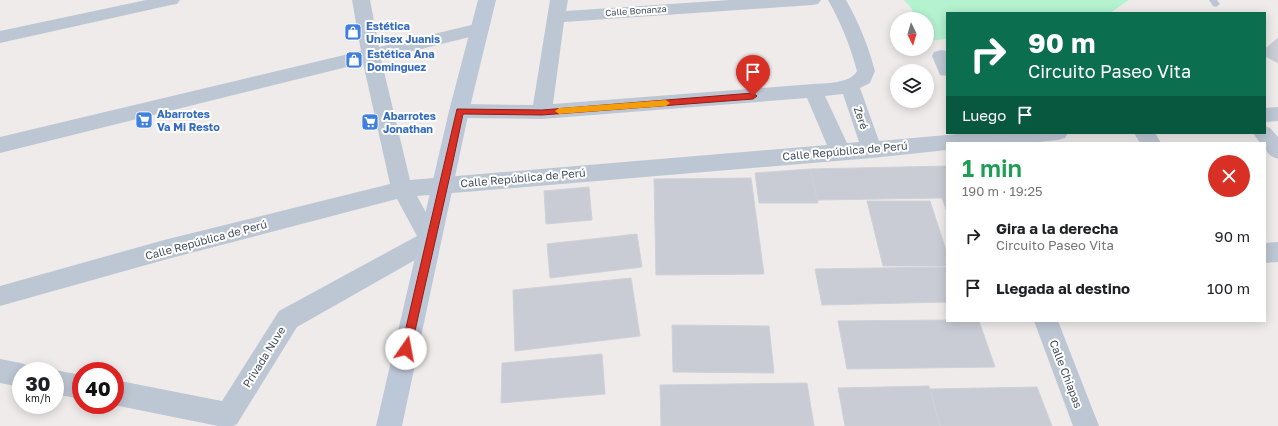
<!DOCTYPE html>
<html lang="es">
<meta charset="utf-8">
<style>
:root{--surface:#fff;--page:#f6f6f6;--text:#202124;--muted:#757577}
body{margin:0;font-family:"Golos Text",sans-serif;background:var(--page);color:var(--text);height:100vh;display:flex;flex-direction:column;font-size:15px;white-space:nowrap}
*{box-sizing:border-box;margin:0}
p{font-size:13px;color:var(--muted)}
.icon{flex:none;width:22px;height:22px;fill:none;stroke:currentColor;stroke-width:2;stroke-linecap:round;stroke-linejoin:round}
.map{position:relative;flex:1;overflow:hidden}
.drawer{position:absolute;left:946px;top:142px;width:320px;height:180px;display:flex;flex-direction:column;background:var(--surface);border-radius:0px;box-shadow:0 2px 10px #0003}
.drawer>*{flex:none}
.top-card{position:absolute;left:946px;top:12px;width:320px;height:122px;border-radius:0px;box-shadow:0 2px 10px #0003;background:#0b6e4f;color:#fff;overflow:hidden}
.needle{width:26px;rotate:175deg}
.controls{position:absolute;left:890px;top:12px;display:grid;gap:8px}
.controls a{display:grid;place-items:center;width:44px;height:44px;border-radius:50%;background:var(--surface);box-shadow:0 2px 10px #0003;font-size:20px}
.speed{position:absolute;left:12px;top:362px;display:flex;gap:8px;font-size:20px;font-weight:700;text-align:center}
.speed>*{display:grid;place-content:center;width:52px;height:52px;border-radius:50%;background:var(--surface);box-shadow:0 2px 10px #0003;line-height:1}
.speed small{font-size:10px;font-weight:400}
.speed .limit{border:6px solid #d22;background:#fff;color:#111}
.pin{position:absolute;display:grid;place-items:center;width:34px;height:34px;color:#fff;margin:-41px -17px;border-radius:50% 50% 50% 0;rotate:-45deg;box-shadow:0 0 4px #0007}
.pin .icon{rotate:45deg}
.me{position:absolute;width:44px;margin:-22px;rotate:12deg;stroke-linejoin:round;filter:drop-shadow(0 0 3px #0008)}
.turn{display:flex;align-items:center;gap:14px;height:84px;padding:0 16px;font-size:18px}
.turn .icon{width:52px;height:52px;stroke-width:2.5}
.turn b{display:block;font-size:28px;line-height:34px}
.then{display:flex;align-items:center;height:38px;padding:0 16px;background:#0003;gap:8px;font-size:15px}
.round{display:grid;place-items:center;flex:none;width:42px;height:42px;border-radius:21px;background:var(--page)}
.summary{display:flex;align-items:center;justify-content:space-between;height:68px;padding:0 16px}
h1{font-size:24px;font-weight:600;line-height:30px;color:#1e9e55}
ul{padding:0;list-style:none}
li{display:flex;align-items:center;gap:12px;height:52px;padding:0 16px}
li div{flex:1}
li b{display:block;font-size:15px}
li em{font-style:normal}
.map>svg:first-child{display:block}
.green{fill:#b4f2d0}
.building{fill:#c9ccd4;stroke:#cfd1d8}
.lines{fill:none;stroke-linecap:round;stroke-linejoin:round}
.lane{fill:#bdc7d3;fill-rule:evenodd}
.street{fill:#bdc7d3;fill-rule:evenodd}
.secondary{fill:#bcc7d7;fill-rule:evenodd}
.route{fill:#d93025;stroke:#8d1f18}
.slow{fill:#f59e0b}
.labels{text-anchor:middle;stroke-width:4;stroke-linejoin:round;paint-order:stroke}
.far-street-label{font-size:9px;fill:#424d5a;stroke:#fff}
.shop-label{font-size:11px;font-weight:bold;fill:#366cbe;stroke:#fff;text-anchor:start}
.street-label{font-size:11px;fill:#424d5a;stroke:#fff}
</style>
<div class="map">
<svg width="1278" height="426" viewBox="0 0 1278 426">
<rect width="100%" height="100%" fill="#efebeb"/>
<path class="green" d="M904,0H1129L1110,13H947V39L927,41V19H913L912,9Z"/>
<g class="building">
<path d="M1278,38V63L1265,56V49Z"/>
<path d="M947,166V212L942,198L817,200L810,169Z"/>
<path d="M810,169L818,203H759L755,173Z"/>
<path d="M751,178L764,274L656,275L654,179Z"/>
<path d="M589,187L592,220L546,224L544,191Z"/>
<path d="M867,201H930L947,253V266H883Z"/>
<path d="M637,234L642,267L550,278L547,244Z"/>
<path d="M947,267V302L822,305L815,269Z"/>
<path d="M631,278L640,336L515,351L513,290Z"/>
<path d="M947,320L979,321L995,367L847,369L838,321Z"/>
<path d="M672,325L769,326L774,373L673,372Z"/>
<path d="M602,354L605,394L501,403L502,363Z"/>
<path d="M807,383L814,426H661L660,385Z"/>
<path d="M929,386L940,426H845L838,388Z"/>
<path d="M1037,387L1052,426H940L930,389Z"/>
</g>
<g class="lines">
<path class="lane" d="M1209,0H1217L1220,4L1216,7L1213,6Z"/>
<g class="street">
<path d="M146,0H180L177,4L171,5L0,43V31Z"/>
<path d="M352,0H370L379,47L480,23L486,25L489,29L486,33L381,59L410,180L827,145L807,98L542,119L459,118L452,116L449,111L452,106L459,104L533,105L550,0H568L566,11L730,0H821L818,4L812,5L564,22L553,104L813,84C825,83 850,84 857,71C850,45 841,23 828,0H846C859,23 868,45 875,71L870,83L860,88L879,141L969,133H1068L1065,138L1058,140L1029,143H947V150L872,158L417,196L441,240L438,247L297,327L237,424L233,426H218L114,405H115V380L222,401L279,311L417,236L397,199L164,260L0,306V286L164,240L390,184L363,63L0,153V137L361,51ZM843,94L859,142L847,143L825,96Z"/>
<path d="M941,50L947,51V76L940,75L932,56L934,52Z"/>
<path d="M1278,107V121L1265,122V108Z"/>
<path d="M1265,126L1270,128L1278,137V159C1269,156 1265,152 1265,143H1260L1253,133H1265Z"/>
<path d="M1134,133H1155L1161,143H1140Z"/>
<path d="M1278,242V262L1265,263V243Z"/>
<path d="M1034,321H1058L1099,426H1073Z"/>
<path d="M0,359L21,363L30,366L32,371H21V387L0,383Z"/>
<path d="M55,370L81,375V399L55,394V371H52Z"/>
</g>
<path class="secondary" d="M478,0H496L469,111L402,426H376L449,111Z"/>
</g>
<path class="route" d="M753,93L757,96L753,99L542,115L463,114C447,193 428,270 411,349L410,352L406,353L402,352L401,349L457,109L542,110Z"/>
<path class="slow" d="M666,100L670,103L666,106L559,114L555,111L559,108Z"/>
<defs>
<g id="shop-square" transform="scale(0.9)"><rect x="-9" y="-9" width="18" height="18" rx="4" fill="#3f7fe0" stroke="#fff"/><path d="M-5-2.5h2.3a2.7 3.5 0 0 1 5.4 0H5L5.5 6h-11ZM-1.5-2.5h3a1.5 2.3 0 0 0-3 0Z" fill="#fff"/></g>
<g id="supermarket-square" transform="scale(0.9)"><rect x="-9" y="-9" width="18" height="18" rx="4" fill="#3f7fe0" stroke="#fff"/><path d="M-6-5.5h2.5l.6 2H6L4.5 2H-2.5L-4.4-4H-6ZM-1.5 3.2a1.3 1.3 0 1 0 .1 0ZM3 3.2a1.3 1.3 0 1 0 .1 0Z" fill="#fff"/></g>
</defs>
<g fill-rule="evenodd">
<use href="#shop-square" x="353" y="32"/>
<use href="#shop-square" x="354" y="60"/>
<use href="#supermarket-square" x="144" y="120"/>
<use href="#supermarket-square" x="370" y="122"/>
</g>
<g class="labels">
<g class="far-street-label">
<text transform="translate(636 11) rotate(-4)" y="3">Calle Bonanza</text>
</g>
<g class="shop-label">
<text x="366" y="30">Estética<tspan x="366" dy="13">Unisex Juanis</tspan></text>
<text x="367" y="58">Estética Ana<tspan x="367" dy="13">Dominguez</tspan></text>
<text x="157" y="118">Abarrotes<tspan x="157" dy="13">Va Mi Resto</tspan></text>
<text x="383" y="120">Abarrotes<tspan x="383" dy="13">Jonathan</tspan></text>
</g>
<g class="street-label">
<text transform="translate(861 118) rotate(71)" y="4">Zeré</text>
<text transform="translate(845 151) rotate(-5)" y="4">Calle República de Perú</text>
<text transform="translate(523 178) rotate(-5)" y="4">Calle República de Perú</text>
<text transform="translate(206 240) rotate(-15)" y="4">Calle República de Perú</text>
<text transform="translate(264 357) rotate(-58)" y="4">Privada Nuve</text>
<text transform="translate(1066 374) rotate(69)" y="4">Calle Chiapas</text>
</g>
</g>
</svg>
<div class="controls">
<a><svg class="needle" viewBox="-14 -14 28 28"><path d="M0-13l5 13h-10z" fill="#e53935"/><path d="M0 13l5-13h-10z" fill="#757577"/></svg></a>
<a><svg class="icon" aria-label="layers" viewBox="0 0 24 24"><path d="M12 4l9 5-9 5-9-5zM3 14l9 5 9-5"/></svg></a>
</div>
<div class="speed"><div>30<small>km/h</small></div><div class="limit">40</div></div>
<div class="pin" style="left:753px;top:96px;background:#d93025"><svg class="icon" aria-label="arrive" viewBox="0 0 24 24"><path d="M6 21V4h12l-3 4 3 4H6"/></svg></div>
<svg class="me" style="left:406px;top:349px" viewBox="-20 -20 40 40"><circle r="19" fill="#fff"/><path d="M0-13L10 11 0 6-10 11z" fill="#d93025"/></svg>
<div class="top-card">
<div class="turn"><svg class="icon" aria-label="right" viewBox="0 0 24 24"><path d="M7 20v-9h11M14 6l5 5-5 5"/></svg><div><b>90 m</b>Circuito Paseo Vita</div></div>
<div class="then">Luego<svg class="icon" aria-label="arrive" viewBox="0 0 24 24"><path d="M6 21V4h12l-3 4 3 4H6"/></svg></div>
</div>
<section class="drawer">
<div class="summary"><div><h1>1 min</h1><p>190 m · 19:25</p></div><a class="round" style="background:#d93025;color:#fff"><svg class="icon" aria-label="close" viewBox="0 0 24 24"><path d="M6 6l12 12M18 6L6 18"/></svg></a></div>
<ul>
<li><svg class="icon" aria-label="right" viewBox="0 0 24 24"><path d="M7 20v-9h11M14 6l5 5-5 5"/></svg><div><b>Gira a la derecha</b><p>Circuito Paseo Vita</p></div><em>90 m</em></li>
<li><svg class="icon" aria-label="arrive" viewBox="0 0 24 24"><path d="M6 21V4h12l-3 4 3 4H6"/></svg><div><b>Llegada al destino</b></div><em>100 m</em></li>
</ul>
</section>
</div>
